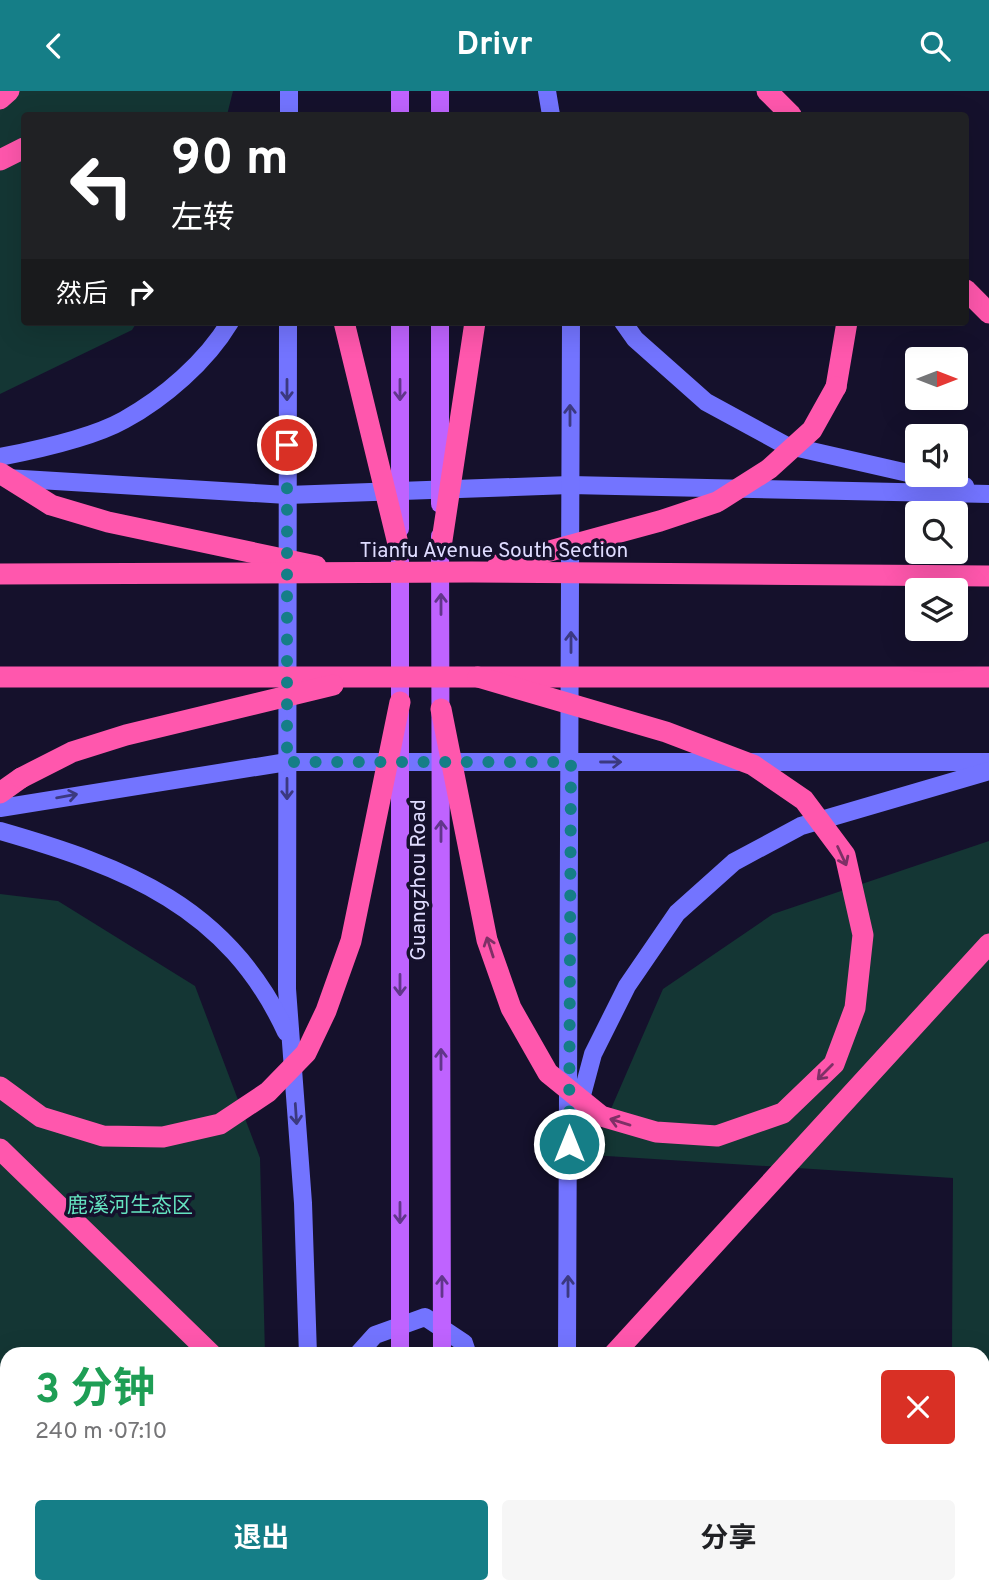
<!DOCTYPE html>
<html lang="zh">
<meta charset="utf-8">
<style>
:root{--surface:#fff;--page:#f6f6f6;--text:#202124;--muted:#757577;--accent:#157e87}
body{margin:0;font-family:Overpass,"Noto Sans SC",sans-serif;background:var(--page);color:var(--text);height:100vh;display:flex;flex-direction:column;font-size:26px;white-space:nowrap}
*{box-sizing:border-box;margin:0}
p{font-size:23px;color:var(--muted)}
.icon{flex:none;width:38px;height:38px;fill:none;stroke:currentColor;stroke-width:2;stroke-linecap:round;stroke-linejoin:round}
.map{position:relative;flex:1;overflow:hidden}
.panel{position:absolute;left:0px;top:1256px;width:990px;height:247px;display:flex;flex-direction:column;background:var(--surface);border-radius:21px 21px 0 0;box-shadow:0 7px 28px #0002}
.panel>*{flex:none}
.hud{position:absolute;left:21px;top:21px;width:948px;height:214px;border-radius:7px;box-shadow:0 7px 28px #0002;background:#202124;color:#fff;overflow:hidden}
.needle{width:46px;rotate:90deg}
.buttons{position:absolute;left:905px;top:256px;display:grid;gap:14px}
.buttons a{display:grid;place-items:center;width:63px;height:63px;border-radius:7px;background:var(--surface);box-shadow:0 7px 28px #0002;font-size:35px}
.pin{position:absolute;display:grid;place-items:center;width:60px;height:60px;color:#fff;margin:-30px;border:4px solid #fff;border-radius:50%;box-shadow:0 2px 7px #0007}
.me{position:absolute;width:77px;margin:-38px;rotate:0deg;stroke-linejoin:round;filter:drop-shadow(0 0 5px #0008)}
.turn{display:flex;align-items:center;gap:24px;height:147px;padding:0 35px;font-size:32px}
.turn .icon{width:91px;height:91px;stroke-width:2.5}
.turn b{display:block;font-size:49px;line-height:60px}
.then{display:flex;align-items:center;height:66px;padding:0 35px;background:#0003;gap:14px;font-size:26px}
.round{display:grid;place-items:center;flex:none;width:74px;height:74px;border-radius:7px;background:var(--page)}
.summary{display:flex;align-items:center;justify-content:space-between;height:119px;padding:0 35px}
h1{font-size:42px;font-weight:700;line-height:52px;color:#1e9e55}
.button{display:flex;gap:14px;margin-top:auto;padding:14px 35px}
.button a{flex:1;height:80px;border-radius:7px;background:var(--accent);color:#fff;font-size:28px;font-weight:700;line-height:80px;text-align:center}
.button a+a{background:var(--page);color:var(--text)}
header{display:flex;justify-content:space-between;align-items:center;height:91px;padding:0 35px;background:var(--accent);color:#fff;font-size:32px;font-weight:700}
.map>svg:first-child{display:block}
.green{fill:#143634}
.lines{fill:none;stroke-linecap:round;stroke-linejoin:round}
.secondary{stroke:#7374ff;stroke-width:18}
.primary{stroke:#bf63ff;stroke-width:18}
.highway{stroke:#ff57ad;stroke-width:21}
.primary-bridge{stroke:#bf63ff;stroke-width:18}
.highway-bridge{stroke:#ff57ad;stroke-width:21}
.oneway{stroke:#3b3980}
.oneway2{stroke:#61368b}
.oneway3{stroke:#7e3066}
.route{stroke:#157e87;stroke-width:12;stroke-dasharray:0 21.6}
.labels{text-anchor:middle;stroke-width:7;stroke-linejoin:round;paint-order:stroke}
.street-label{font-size:21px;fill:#dfdcff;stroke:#15112c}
.park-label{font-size:21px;fill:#64e2bf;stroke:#15112c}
</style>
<header><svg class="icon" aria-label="back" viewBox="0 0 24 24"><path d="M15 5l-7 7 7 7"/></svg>Drivr<svg class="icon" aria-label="search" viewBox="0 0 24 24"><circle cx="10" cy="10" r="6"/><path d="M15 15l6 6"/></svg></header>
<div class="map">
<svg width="989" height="1502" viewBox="0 0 989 1502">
<rect width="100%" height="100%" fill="#15112c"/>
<g class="green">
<path d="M0,0H233L227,24H24V231H137L132,239L0,303Z"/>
<path d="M989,750V1311H984V1264L952,1263L953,1087L591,1064L663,898L773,823Z"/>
<path d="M0,803L58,810L195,895L260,1067L265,1263L7,1264V1496H272V1502H0Z"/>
</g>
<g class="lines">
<g class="secondary">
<path d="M547,0L551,24"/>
<path d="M289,24V0"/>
<path d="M288,231L287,898L303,1112L308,1264"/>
<path d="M623,231L635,248L706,311L785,354L965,395"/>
<path d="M0,366C36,359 92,347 124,329C164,307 206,271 230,231"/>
<path d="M6,387L287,404L570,394L989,403"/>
<path d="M0,717L287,671H989"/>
<path d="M0,740C125,776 228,815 286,941"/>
<path d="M578,1019L593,963L627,895L677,822L734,771L801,735L989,680"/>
<path d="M357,1264L375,1244L425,1226L464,1252L468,1264"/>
<path d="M567,1264L571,231"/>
<path d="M315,1496V1502"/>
<path d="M334,1502L335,1496"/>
<path d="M550,1502V1496"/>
</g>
<g class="primary">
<path d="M400,0V24"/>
<path d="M440,0V24"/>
<path d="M400,1496V1502"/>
<path d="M442,1496V1502"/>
</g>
<g class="highway">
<path d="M767,0L791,24"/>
<path d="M0,8L9,0"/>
<path d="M0,69L24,57"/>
<path d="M966,199L989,222"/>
<path d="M836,296L847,231"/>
<path d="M0,702L21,687"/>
<path d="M0,1058L212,1264"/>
<path d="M613,1264L989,853"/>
<path d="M349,1496L350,1502"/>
</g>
<g class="primary-bridge">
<path d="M400,231V438"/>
<path d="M440,231V413"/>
<path d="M440,445L442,1264"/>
<path d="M400,469V1264"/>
</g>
<g class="highway-bridge">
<path d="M344,231L400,461"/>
<path d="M0,382L51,414L108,431L316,475"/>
<path d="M441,456L475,231"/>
<path d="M498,474L660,430L717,411L769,378L812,339L836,296"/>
<path d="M0,483L472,481L989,485"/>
<path d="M0,586H989"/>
<path d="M441,618L487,849L511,917L548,982L601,1025L656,1041L717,1045L783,1022L834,973L855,917L863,844L845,764L804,709L753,674L666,641L478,586"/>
<path d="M21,687L72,661L126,644L333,594"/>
<path d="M0,996L41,1026L103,1045L163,1046L220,1033L268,1001L306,962L326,920L351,850L400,611"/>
<path d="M484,1502L486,1496"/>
</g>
</g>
<defs><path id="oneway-shaft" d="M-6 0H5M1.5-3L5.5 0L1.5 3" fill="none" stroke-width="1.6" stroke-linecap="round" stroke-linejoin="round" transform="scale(1.75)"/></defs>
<g class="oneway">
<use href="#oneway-shaft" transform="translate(287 299) rotate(90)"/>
<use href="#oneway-shaft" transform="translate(570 324) rotate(-90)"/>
<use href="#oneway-shaft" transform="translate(571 551) rotate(-90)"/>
<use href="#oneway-shaft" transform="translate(611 671)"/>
<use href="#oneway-shaft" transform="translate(287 698) rotate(90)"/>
<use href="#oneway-shaft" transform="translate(67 705) rotate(-10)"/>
<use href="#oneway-shaft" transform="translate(296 1023) rotate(86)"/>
<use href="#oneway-shaft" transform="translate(568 1195) rotate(-90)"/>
</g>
<g class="oneway2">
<use href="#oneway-shaft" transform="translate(400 299) rotate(90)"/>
<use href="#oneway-shaft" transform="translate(441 513) rotate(-90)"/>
<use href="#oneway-shaft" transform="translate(441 740) rotate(-90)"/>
<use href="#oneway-shaft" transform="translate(400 894) rotate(90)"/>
<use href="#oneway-shaft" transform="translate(441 968) rotate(-90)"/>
<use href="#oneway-shaft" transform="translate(400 1122) rotate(90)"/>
<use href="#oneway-shaft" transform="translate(442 1195) rotate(-90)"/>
</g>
<g class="oneway3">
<use href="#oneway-shaft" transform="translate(842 765) rotate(65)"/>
<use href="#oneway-shaft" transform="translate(490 856) rotate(-108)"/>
<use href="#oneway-shaft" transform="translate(825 981) rotate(135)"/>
<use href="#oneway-shaft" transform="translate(620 1031) rotate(-163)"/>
</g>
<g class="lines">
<path class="route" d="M287,354V671H571L569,1053"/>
</g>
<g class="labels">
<g class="street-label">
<text x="494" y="466">Tianfu Avenue South Section</text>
<text transform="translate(418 789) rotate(-90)" y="7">Guangzhou Road</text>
</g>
<g class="park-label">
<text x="130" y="1121">鹿溪河生态区</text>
</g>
</g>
</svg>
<div class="buttons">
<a><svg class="needle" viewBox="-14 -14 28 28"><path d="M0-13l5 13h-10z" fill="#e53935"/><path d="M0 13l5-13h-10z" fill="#757577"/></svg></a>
<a><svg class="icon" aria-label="sound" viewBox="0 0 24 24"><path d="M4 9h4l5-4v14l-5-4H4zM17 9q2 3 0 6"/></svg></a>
<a><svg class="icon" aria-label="search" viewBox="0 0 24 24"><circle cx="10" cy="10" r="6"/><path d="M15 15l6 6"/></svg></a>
<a><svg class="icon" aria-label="layers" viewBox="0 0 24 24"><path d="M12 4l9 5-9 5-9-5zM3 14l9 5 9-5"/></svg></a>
</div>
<div class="pin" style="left:287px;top:354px;background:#d93025"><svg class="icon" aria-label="arrive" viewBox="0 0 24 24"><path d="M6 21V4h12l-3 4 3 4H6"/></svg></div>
<svg class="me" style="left:569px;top:1053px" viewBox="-20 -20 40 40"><circle r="17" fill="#157e87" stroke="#fff" stroke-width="3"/><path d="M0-11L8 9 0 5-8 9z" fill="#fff"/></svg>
<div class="hud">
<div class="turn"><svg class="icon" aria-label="left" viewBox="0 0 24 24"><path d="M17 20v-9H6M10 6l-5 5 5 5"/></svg><div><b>90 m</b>左转</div></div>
<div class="then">然后<svg class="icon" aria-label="right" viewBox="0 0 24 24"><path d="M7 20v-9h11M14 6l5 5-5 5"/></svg></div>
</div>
<section class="panel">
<div class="summary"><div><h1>3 分钟</h1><p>240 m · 07:10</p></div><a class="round" style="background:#d93025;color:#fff"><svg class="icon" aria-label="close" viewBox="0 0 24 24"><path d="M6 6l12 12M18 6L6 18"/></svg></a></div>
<div class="button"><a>退出</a><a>分享</a></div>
</section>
</div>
